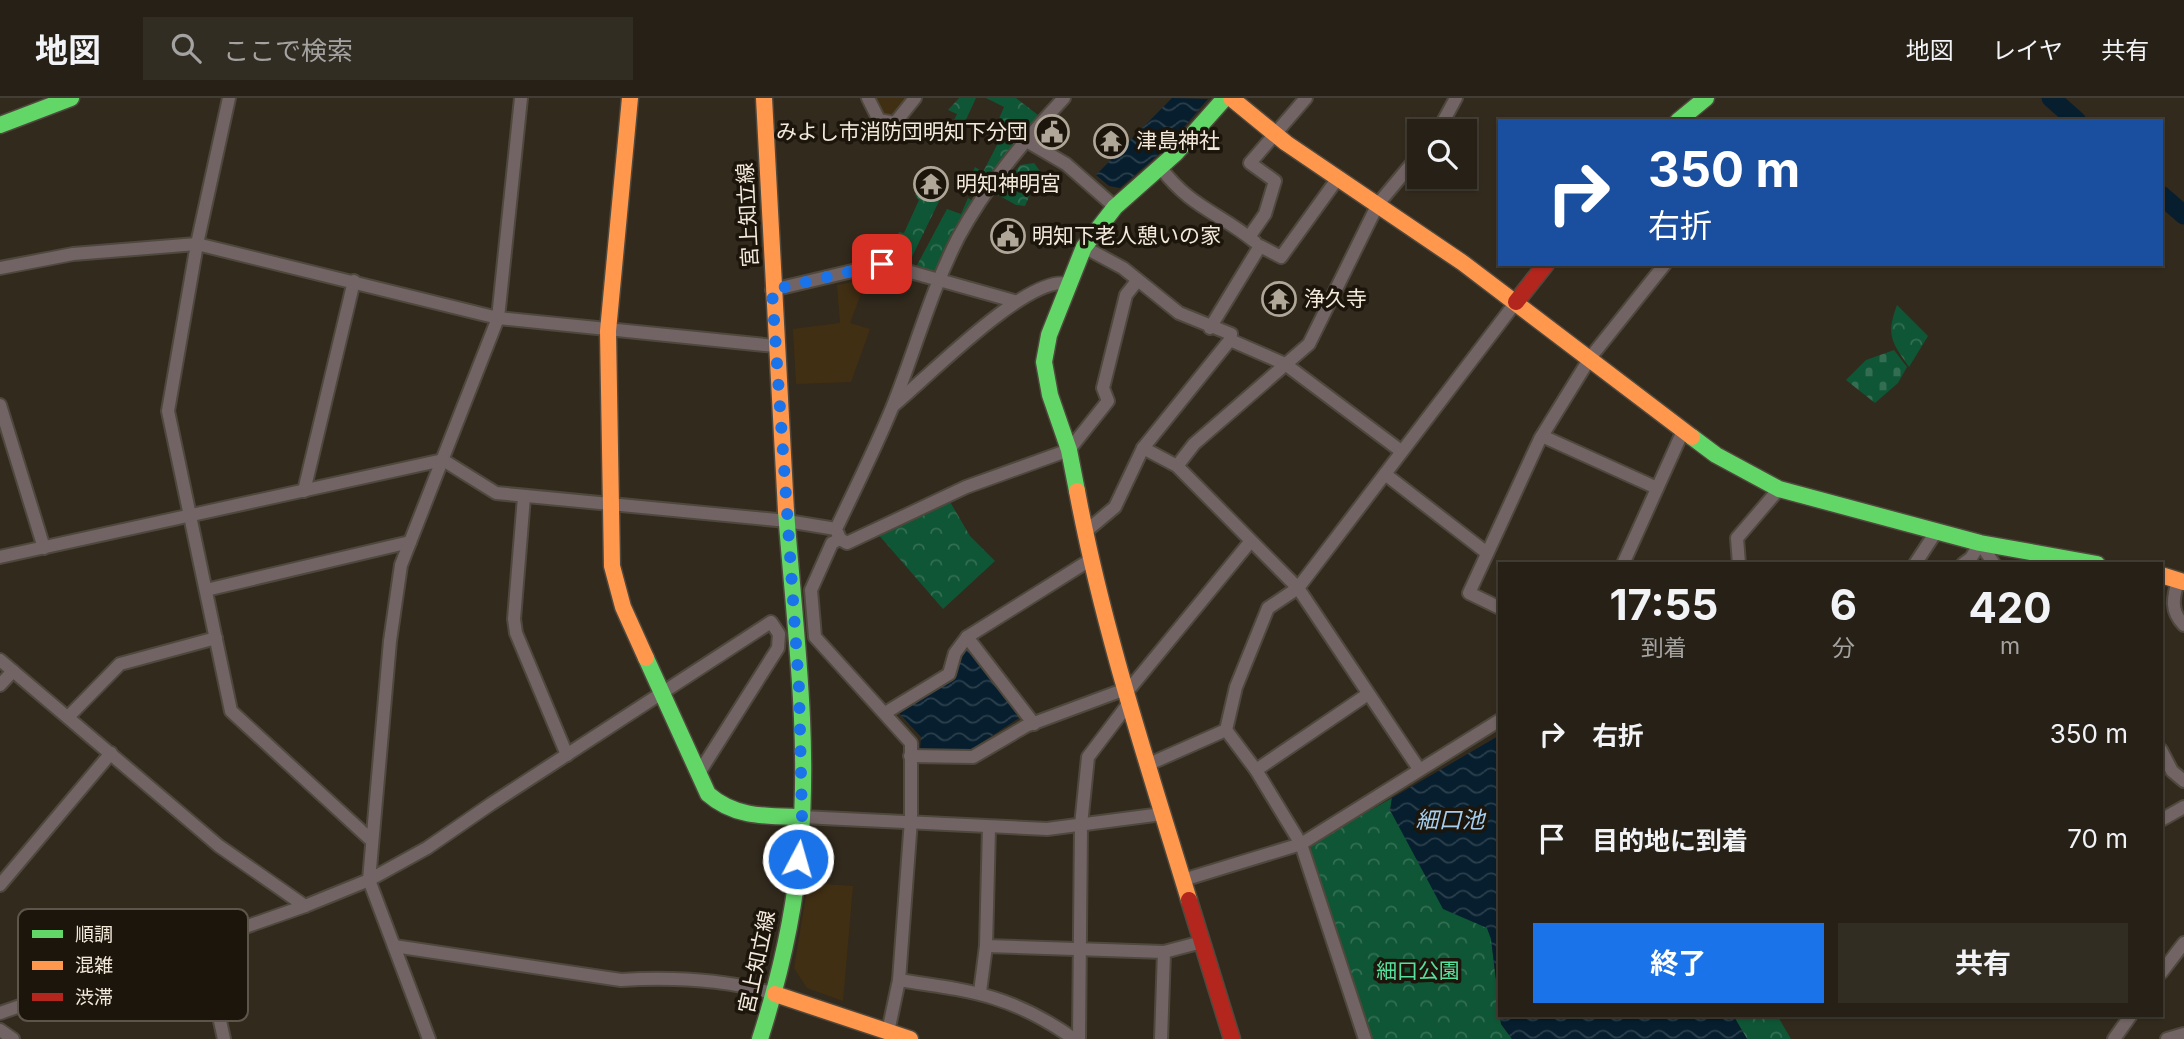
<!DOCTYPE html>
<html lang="ja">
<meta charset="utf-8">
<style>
:root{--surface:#262016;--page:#322d23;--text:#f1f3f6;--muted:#a4a3a1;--line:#423e35;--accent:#1a73e8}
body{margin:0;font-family:Inter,"Noto Sans JP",sans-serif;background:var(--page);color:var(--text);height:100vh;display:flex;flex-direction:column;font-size:26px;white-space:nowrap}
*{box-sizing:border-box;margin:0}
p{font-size:23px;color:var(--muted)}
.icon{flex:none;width:38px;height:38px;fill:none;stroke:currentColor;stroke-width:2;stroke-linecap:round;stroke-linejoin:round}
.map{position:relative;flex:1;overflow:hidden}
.side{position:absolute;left:1498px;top:464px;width:665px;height:455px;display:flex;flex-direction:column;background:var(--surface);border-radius:0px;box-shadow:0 2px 5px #0004,0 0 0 2px var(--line)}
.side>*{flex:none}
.banner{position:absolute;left:1498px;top:21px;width:665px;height:147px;border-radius:0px;box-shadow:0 2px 5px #0004,0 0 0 2px var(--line);background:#1a4fa0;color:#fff;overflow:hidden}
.fabs{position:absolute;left:1407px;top:21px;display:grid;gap:14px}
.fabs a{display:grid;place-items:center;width:70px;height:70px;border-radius:0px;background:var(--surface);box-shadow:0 2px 5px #0004,0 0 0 2px var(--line);font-size:35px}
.pin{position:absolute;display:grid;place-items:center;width:60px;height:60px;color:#fff;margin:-30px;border-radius:14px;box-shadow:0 4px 10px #0006}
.me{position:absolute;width:77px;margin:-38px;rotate:6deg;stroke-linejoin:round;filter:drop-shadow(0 0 5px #0008)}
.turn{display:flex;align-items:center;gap:24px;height:147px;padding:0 35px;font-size:32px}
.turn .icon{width:91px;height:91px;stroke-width:2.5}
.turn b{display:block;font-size:49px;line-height:60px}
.eta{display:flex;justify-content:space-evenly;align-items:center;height:119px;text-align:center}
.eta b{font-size:42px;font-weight:700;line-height:49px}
.primary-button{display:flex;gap:14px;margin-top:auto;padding:14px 35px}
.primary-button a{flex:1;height:80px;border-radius:0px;background:var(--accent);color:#fff;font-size:28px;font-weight:700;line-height:80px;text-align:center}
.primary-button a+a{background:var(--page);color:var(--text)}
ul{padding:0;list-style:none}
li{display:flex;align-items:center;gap:21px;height:105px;padding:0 35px}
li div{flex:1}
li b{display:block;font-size:26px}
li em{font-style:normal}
header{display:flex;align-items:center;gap:42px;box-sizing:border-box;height:98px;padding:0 35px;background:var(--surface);border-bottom:2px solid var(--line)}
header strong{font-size:33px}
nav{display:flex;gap:38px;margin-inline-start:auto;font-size:24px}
.search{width:490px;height:63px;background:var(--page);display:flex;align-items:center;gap:18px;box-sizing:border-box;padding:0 24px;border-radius:0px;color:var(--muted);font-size:26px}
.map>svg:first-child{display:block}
.built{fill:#412f13}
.forest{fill:url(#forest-crowns)}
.cemetery{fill:url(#cemetery-stones)}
.water{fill:url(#water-waves)}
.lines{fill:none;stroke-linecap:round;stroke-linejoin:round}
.river{stroke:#061e2e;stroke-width:19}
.street-casing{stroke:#4f483d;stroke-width:16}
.fast-casing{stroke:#4f483d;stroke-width:19}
.slow-casing{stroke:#4f483d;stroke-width:19}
.jam-casing{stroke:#4f483d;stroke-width:19}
.street{stroke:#726465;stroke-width:12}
.fast{stroke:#63d668;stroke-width:16}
.slow{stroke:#ff974d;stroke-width:16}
.jam{stroke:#b3261e;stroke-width:16}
.route{stroke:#1a73e8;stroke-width:12;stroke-dasharray:0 21.6}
.labels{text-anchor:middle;stroke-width:7;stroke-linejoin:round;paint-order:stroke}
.poi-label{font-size:21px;fill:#f4eadc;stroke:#1c150b;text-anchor:start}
.street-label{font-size:21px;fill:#f4eadc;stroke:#1c150b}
.park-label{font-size:21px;fill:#55e09c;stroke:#1c150b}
.water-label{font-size:23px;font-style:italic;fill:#a5cded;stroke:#1c150b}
.key{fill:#1c150b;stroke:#5d554a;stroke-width:2}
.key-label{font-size:19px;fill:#f4eadc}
</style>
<header>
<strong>地図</strong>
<div class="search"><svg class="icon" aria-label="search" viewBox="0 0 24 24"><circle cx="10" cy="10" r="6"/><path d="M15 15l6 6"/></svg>ここで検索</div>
<nav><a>地図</a><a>レイヤ</a><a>共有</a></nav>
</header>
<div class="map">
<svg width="2184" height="941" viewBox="0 0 2184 941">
<defs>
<pattern id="forest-crowns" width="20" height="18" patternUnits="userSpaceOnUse" patternTransform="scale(1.75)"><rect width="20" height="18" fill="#0f5636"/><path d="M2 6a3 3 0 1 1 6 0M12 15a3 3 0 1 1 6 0" fill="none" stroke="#336e52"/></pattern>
<pattern id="cemetery-stones" width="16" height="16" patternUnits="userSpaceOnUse" patternTransform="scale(1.75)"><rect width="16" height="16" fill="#0f5636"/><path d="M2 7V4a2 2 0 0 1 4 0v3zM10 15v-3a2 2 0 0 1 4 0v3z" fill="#336e52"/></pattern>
<pattern id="water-waves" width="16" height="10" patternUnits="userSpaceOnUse" patternTransform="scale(1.75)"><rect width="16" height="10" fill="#061e2e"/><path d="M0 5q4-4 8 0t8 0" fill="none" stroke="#2b3f4c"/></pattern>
</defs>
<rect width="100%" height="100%" fill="#322a1d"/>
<g class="built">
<path d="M875,0H912L893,23L884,19Z"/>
<path d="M866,182L850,225L870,231L851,284L796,286L793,231L840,225L837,187Z"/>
<path d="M808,785L853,788L843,903L807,890L794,870Z"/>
</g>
<g class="forest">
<path d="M959,0H976L964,26L953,24L957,16L948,12Z"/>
<path d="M986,0H1016L1038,17L976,97L965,91L975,69L983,74L997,47L993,35L1004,9Z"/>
<path d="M1034,65L1040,73L1025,108L1016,107L998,97L1020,67Z"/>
<path d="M920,88L944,93L908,167L887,160L899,134L904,135L919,102L915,97Z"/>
<path d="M968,100L973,103L933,177L916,169L947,111L961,116Z"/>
<path d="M1897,207L1928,238L1909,269C1891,243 1886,237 1897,207Z"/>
<path d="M949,402L970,438L995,463L943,511L877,435Z"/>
<path d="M1392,700L1390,713L1477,824L1487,830L1491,840L1501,926L1512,941H1369L1309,755L1312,745Z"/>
<path d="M1733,917H1777L1791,941H1747Z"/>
</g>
<path class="cemetery" d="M1894,252L1907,269L1898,285L1875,305L1846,282L1866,262Z"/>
<g class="water">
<path d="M1172,0L1208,1L1167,49L1120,90L1109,88L1096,77Z"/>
<path d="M968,547L1019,614V620L967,654L920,652L921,639L899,615L951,583Z"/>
<path d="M1500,637V914L1491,841L1487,830L1443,811L1390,712L1392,700Z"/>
<path d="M1500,917H1733L1747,941H1512L1501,926Z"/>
</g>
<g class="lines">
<g class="river">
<path d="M2051,0L2077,23"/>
<path d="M2161,97L2184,117"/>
</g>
<g class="street-casing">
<g id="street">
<path d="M229,0L197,146L168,313L231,613L370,741"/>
<path d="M868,0L879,22L895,25L915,0"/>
<path d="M1064,0C1024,43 986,88 958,140C930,195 915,253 892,310C875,351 855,391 836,431L840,441L847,445L966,389L1069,352L1108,303L1103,290L1126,197L1137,183"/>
<path d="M1438,33L1456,0"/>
<path d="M1025,42L1066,66L1115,109"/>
<path d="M1161,70C1190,109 1220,115 1255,144"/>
<path d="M1249,139L1265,116L1275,83L1250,65L1306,0"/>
<path d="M0,170L73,156L197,146L498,220L775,248"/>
<path d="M772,192L882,166L1014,203"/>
<path d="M1210,230L1260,148L1281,159L1338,80"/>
<path d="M1230,242L1285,266L1401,353"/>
<path d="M0,307L44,450"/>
<path d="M894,307C927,280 1028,176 1067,186"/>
<path d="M1542,338L1657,390"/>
<path d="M1143,350L1177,368L1298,490L1419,671"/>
<path d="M1177,368L1194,346L1309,246L1378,106L1419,57"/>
<path d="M1385,376L1487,455"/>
<path d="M304,393L354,183"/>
<path d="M524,399L514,521L516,535L567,657"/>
<path d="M1084,435L1115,409L1143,350L1230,242L1231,236L1179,215L1123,170L1084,149"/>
<path d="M840,441L832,445L811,492L815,539L911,645V722L899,882L888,934"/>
<path d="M0,459L443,362L496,395L787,423L836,431"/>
<path d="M1623,466L1683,333"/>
<path d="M1739,466L1737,440L1779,391"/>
<path d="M1915,466L1936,434"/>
<path d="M1963,466L1971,460L1980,445L1994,466"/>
<path d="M2178,482C2173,500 2170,513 2184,527"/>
<path d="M206,492L410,444"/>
<path d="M1500,510L1469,495L1540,341L1590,260L1665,166"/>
<path d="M967,539L1034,626"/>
<path d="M0,562L219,748L305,808"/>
<path d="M0,587L13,573"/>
<path d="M885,615L949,576L955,555L967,539L1090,462"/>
<path d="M69,618L120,566L216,540"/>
<path d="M1226,632L1236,589L1268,510L1298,490L1516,204"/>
<path d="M1226,632L1256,672L1301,746L1365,941"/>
<path d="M2161,652L2172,673L2184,683"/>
<path d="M910,658L973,659L1026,628L1131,589L1250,444"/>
<path d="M1149,666L1226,632"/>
<path d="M1256,672L1368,596"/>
<path d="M802,719L1047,731L1162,716"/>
<path d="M2161,722L2184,709"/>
<path d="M989,729L986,848L1164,854L1202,844"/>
<path d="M1183,782L1301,746L1500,622"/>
<path d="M0,787L111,655"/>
<path d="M202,842L224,941"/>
<path d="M394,848L621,882C671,879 728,882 775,896"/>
<path d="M2161,875L2184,845"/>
<path d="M899,882C972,893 1012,897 1074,941"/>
<path d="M980,894L986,848"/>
<path d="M0,915L305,808L369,782L427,750L491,706L771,524L779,536L778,550L699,675"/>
<path d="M0,932L13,941"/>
<path d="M429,941L369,782L390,543L401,467L498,220L521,0"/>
<path d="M1079,941L1081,727L1088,659L1129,605"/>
<path d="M1161,941L1164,854"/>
<path d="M2114,941L2131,917"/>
<path d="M2167,941L2184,936"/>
</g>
</g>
<g class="fast-casing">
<g id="fast">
<path d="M1678,23L1706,0"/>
<path d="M0,27L71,0"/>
<path d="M1692,339L1716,357L1779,391L1980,445L2097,466"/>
<path d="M1077,393L1069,352L1050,297L1044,264L1049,237L1084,149L1115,109L1176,55L1225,0"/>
<path d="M646,560L708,696C735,720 767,718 802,719"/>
<path d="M760,941C780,878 795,814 800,748C810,637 794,523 786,413"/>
</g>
</g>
<g class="slow-casing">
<g id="slow">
<path d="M630,0L608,233L612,468L623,509L646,560"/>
<path d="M764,0L786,413"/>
<path d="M1231,0L1286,45L1463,165L1692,339"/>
<path d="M1077,393C1103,532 1148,667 1189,802"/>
<path d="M2161,477L2184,484"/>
<path d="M775,896L910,941"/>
</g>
</g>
<g class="jam-casing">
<g id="jam">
<path d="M1516,204L1546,166"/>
<path d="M1189,802L1232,941"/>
</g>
</g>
<use href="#street" class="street"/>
<use href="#fast" class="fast"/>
<use href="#slow" class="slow"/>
<use href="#jam" class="jam"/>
</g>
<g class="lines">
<path class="route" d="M798,761L802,719L799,590L772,192L882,166"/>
</g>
<defs>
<g id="civic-ring" transform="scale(1.75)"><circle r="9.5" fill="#1c150b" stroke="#b0a799" stroke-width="1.5"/><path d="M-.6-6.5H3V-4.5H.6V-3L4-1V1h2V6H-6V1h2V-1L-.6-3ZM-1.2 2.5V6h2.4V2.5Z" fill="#b0a799"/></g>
<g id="temple-ring" transform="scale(1.75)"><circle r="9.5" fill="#1c150b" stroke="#b0a799" stroke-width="1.5"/><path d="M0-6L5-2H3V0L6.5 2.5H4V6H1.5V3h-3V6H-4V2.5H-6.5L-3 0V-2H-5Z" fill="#b0a799"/></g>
</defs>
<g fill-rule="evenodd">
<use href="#civic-ring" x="1052" y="34"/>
<use href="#temple-ring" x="1111" y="43"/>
<use href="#temple-ring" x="931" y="86"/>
<use href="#civic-ring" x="1008" y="138"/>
<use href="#temple-ring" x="1279" y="201"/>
</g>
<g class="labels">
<g class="poi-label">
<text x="1028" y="41" text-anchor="end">みよし市消防団明知下分団</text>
<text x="1136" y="50">津島神社</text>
<text x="956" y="93">明知神明宮</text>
<text x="1032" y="145">明知下老人憩いの家</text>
<text x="1304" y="208">浄久寺</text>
</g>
<g class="street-label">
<text transform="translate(748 117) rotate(-93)" y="7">宮上知立線</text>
<text transform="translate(757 864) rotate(-78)" y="7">宮上知立線</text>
</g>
<g class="park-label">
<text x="1418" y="880">細口公園</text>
</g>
<g class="water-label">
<text x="1450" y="730">細口池</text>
</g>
</g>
<rect x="18" y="811" width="230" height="112" rx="10" class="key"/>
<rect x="32" y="832" width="31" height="8" fill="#63d668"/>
<rect x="32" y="863" width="31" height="9" fill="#ff974d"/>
<rect x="32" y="895" width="31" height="8" fill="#b3261e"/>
<g class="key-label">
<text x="75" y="843">順調</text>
<text x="75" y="874">混雑</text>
<text x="75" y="906">渋滞</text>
</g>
</svg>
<div class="fabs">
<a><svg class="icon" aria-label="search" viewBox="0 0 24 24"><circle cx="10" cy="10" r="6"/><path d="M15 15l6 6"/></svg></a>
</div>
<div class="pin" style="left:882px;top:166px;background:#d93025"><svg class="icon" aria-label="arrive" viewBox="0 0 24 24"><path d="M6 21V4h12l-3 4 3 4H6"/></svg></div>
<svg class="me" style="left:798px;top:761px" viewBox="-20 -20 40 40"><circle r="17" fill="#1a73e8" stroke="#fff" stroke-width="3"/><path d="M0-11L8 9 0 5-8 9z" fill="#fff"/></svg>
<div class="banner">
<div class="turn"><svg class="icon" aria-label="right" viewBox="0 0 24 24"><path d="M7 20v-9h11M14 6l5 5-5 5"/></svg><div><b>350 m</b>右折</div></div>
</div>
<section class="side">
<div class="eta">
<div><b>17:55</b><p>到着</p></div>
<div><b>6</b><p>分</p></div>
<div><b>420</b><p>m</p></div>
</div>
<ul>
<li><svg class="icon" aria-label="right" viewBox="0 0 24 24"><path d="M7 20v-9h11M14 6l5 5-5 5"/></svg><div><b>右折</b></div><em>350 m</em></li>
<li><svg class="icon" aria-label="arrive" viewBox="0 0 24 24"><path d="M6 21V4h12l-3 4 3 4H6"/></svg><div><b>目的地に到着</b></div><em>70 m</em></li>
</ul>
<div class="primary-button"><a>終了</a><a>共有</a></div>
</section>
</div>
